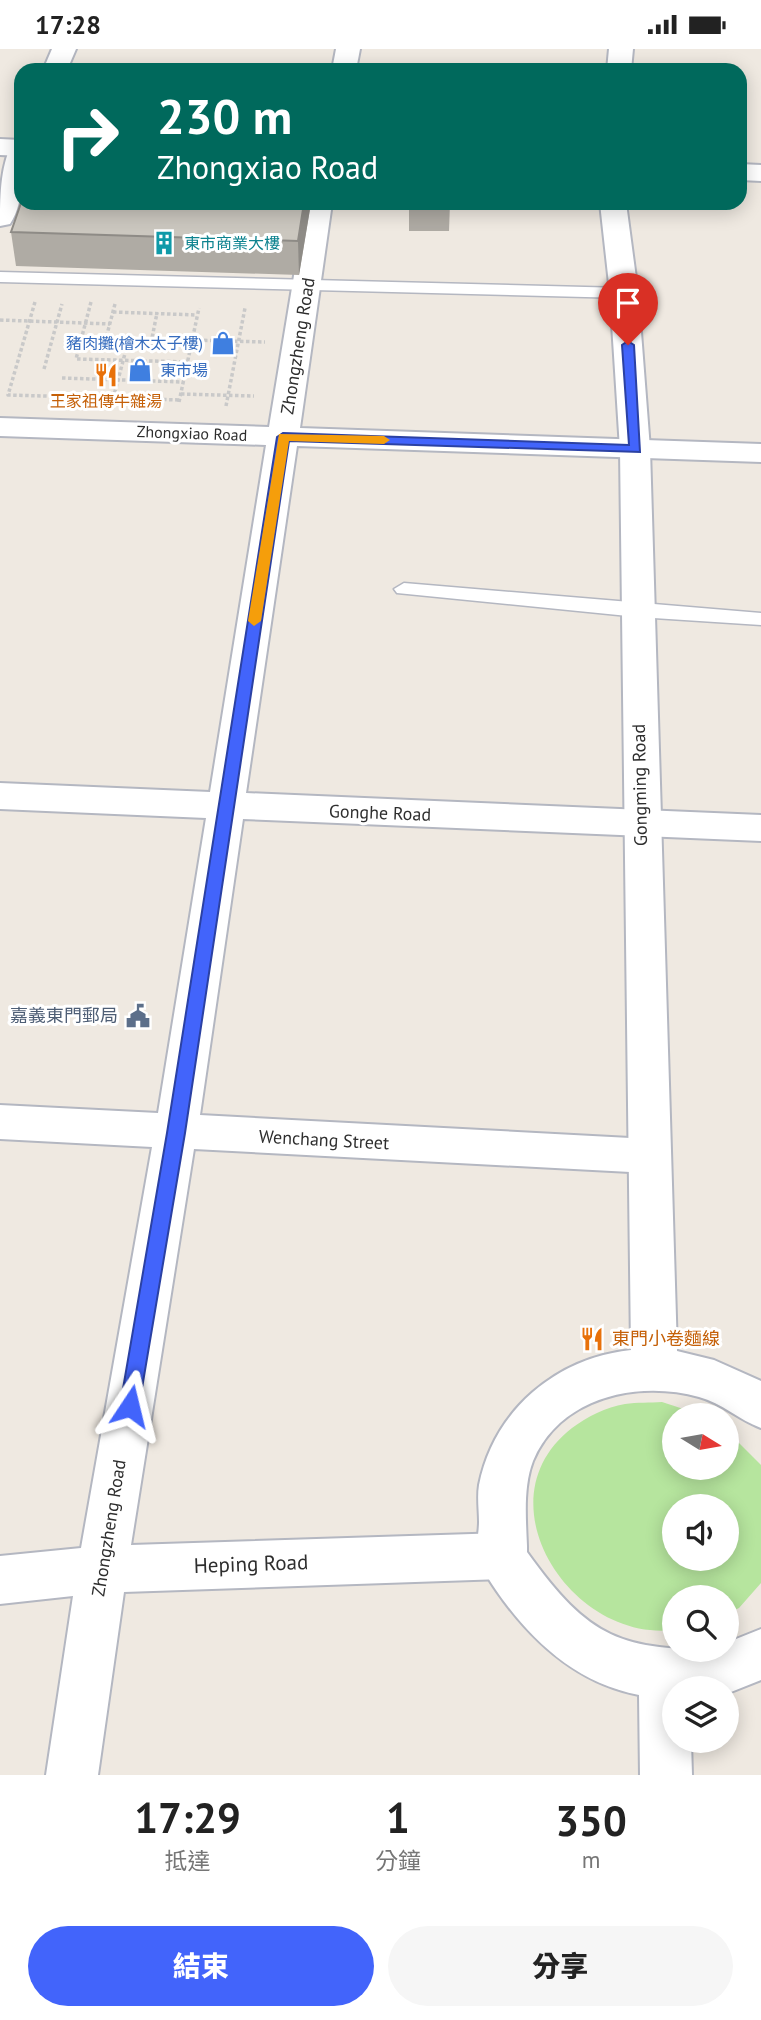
<!DOCTYPE html>
<html lang="zh-TW">
<meta charset="utf-8">
<style>
:root{--surface:#fff;--page:#f6f6f6;--text:#222;--muted:#767676;--accent:#4264fb}
body{margin:0;font-family:"PT Sans","Noto Sans TC",sans-serif;background:var(--page);color:var(--text);height:100vh;display:flex;flex-direction:column;font-size:26px;white-space:nowrap}
*{box-sizing:border-box;margin:0}
p{font-size:23px;color:var(--muted)}
.icon{flex:none;width:38px;height:38px;fill:none;stroke:currentColor;stroke-width:2;stroke-linecap:round;stroke-linejoin:round}
.map{position:relative;height:1726px;overflow:hidden}
.panel{display:flex;flex-direction:column;background:var(--surface);flex:1}
.panel>*{flex:none}
.hud{position:absolute;left:14px;top:14px;width:733px;height:147px;border-radius:21px;box-shadow:0 4px 18px #0003;background:#00695c;color:#fff;overflow:hidden}
.needle{width:46px;rotate:101deg}
.tools{position:absolute;left:662px;top:1354px;display:grid;gap:14px}
.tools a{display:grid;place-items:center;width:77px;height:77px;border-radius:50%;background:var(--surface);box-shadow:0 4px 18px #0003;font-size:35px}
.pin{position:absolute;display:grid;place-items:center;width:60px;height:60px;color:#fff;margin:-72px -30px;border-radius:50% 50% 50% 0;rotate:-45deg;box-shadow:0 0 7px #0007}
.pin .icon{rotate:45deg}
.me{position:absolute;width:77px;margin:-38px;rotate:10deg;stroke-linejoin:round;filter:drop-shadow(0 0 5px #0008)}
.turn{display:flex;align-items:center;gap:24px;height:147px;padding:0 28px;font-size:32px}
.turn .icon{width:91px;height:91px;stroke-width:2.5}
.turn b{display:block;font-size:49px;line-height:60px}
.eta{display:flex;justify-content:space-evenly;align-items:center;height:119px;text-align:center}
.eta b{font-size:42px;font-weight:800;line-height:49px}
.cta{display:flex;gap:14px;margin-top:auto;padding:14px 28px}
.cta a{flex:1;height:80px;border-radius:42px;background:var(--accent);color:#fff;font-size:28px;font-weight:800;line-height:80px;text-align:center}
.cta a+a{background:var(--page);color:var(--text)}
.status{display:flex;justify-content:space-between;align-items:center;height:49px;padding:0 35px;background:var(--surface);direction:ltr}
.status svg{height:19px;fill:currentColor}
.map>svg:first-child{display:block}
.green{fill:#b6e59e;fill-rule:evenodd}
.lines{fill:none;stroke-linecap:round;stroke-linejoin:round}
.lane-casing{stroke:#b4b7c1;stroke-width:3}
.street-casing{stroke:#b4b7c1;stroke-width:4}
.secondary-casing{stroke:#b4b7c1;stroke-width:4}
.path{stroke:#c9c9c9;stroke-width:3.5;stroke-dasharray:3.5 2.5;stroke-linecap:butt}
.lane{fill:#fff;fill-rule:evenodd}
.street{fill:#fff;fill-rule:evenodd}
.secondary{fill:#fff;fill-rule:evenodd}
.wall{fill:#afaba4}
.shaded-wall{fill:#8e8b86}
.building{fill:#cbc7bf;stroke:#8e8b86;stroke-width:2}
.route{fill:#4264fb;stroke:#2b41a3;stroke-width:2}
.slow{fill:#f59e0b}
.labels{text-anchor:middle;stroke-width:6;stroke-linejoin:round;paint-order:stroke}
.far-culture-label{font-size:16px;fill:#0d838f;stroke:#fff;text-anchor:start}
.far-shop-label{font-size:16px;fill:#366cbe;stroke:#fff;text-anchor:end}
.far-food-label{font-size:16px;fill:#c56008;stroke:#fff}
.far-street-label{font-size:16px;fill:#2e2e2e;stroke:#fff}
.street-label{font-size:18px;fill:#2e2e2e;stroke:#fff}
.service-label{font-size:18px;fill:#4e5e75;stroke:#fff;text-anchor:end}
.food-label{font-size:18px;fill:#c56008;stroke:#fff;text-anchor:start}
.near-street-label{font-size:21px;fill:#2e2e2e;stroke:#fff}
</style>
<div class="status"><b>17:28</b><svg viewBox="0 0 49 12"><path d="M0 12V9h3v3zM5 12V6h3v6zM10 12V3h3v9zM15 12V0h3v12zM26 1h20v11H26zM47 4h2v5h-2z"/></svg></div>
<div class="map">
<svg width="761" height="1726" viewBox="0 0 761 1726">
<rect width="100%" height="100%" fill="#efe9e1"/>
<path class="green" d="M662,1353L705,1367H674V1419H726V1381L761,1416V1534L739,1559L726,1565V1549H674V1581C570,1593 479,1451 572,1379C587,1368 606,1358 625,1355C637,1353 650,1354 662,1353ZM674,1458H726V1510H674Z"/>
<g class="lines">
<g class="lane-casing">
<g id="lane">
<path d="M0,223L624,239L632,244L624,249L0,233Z"/>
<path d="M404,534L761,564V576L638,568L397,544L394,540Z"/>
</g>
</g>
<g class="street-casing">
<g id="street">
<path d="M52,0H76L67,21H43Z"/>
<path d="M336,0H360L356,21H332Z"/>
<path d="M21,92C21,119 26,151 10,175L0,177C0,150 0,118 12,95Z"/>
<path d="M306,154H332L300,379L761,395V413L297,397L246,744L761,766V792L243,770L200,1066L649,1090L664,1095L670,1107L664,1119L649,1124L194,1100L131,1496L503,1484L520,1491L528,1507L520,1523L503,1530L124,1543L98,1726H46L73,1547L0,1555V1507L81,1499L152,1098L0,1090V1056L158,1064L206,769L0,760V734L210,743L266,396L0,387V369L269,378Z"/>
</g>
</g>
<g class="secondary-casing">
<g id="secondary">
<path d="M609,0H633L631,21H607Z"/>
<path d="M0,90L21,91V107L0,106Z"/>
<path d="M740,115L761,116V132L740,131Z"/>
<path d="M600,154H626L638,244L650,400L677,1302L714,1311L761,1332V1379C739,1371 722,1354 699,1348C638,1331 560,1348 533,1412C523,1438 526,1470 527,1497V1503C590,1591 621,1601 726,1601V1594L761,1580V1631L726,1645V1640H674V1692H691L692,1726H640L639,1646C580,1635 537,1597 503,1551C493,1537 482,1522 478,1505C476,1494 479,1483 479,1473C479,1461 477,1448 479,1436C494,1361 556,1309 631,1301L620,400L610,244Z"/>
</g>
</g>
<g class="path">
<path d="M35,253L8,346L180,351"/>
<path d="M91,253L76,310L188,313"/>
<path d="M115,255L105,293L191,295"/>
<path d="M113,263L197,266"/>
<path d="M0,271L110,275"/>
<path d="M192,291L265,293"/>
<path d="M151,294L157,264"/>
<path d="M44,320L62,255"/>
<path d="M62,329L183,333"/>
<path d="M181,345L254,347"/>
<path d="M113,350L128,293"/>
<path d="M179,353L199,259"/>
<path d="M226,357L245,259"/>
</g>
<use href="#lane" class="lane"/>
<use href="#street" class="street"/>
<use href="#secondary" class="secondary"/>
</g>
<g class="wall">
<path d="M21,154H311L299,226L16,217L11,183Z"/>
<path d="M409,154H450L449,182H409Z"/>
</g>
<path class="shaded-wall" d="M304,154H311L299,226L298,192Z"/>
<path class="building" d="M21,154H304L298,192L11,183Z"/>
<path class="route" d="M628,292L634,296L640,403L289,392L185,1084L139,1357L136,1363L130,1365L123,1363L120,1357L167,1084L277,388L283,384L629,396L622,296Z"/>
<path class="slow" d="M279,385L384,387L390,391L384,395L289,392L261,572L254,577L248,572Z"/>
<defs>
<g id="building-bare" transform="scale(1.89)"><path d="M-4-6H4V6H1V3H-1V6H-4ZM-2.5-4.3h1.7v1.8h-1.7ZM.8-4.3h1.7v1.8H.8ZM-2.5-1h1.7V.8h-1.7ZM.8-1h1.7V.8H.8Z" fill="#0f9aa8" stroke="#fff" stroke-width="2.5" paint-order="stroke"/></g>
<g id="shop-bare" transform="scale(1.89)"><path d="M-5-2.5h2.3a2.7 3.5 0 0 1 5.4 0H5L5.5 6h-11ZM-1.5-2.5h3a1.5 2.3 0 0 0-3 0Z" fill="#3f7fe0" stroke="#fff" stroke-width="2.5" paint-order="stroke"/></g>
<g id="restaurant-bare" transform="scale(1.89)"><path d="M-5-6h1v4h1v-4h1v4h1v-4h1v5L-1.5 .5V6h-2V.5L-5-1ZM5-6V6H3V1.5H1.5Q1.5-4 5-6Z" fill="#e8710a" stroke="#fff" stroke-width="2.5" paint-order="stroke"/></g>
<g id="civic-bare" transform="scale(1.89)"><path d="M-.6-6.5H3V-4.5H.6V-3L4-1V1h2V6H-6V1h2V-1L-.6-3ZM-1.2 2.5V6h2.4V2.5Z" fill="#5c6f8a" stroke="#fff" stroke-width="2.5" paint-order="stroke"/></g>
</defs>
<g fill-rule="evenodd">
<use href="#building-bare" x="164" y="194"/>
<use href="#shop-bare" x="223" y="294"/>
<use href="#shop-bare" x="140" y="321"/>
<use href="#restaurant-bare" x="106" y="326"/>
<use href="#civic-bare" x="138" y="967"/>
<use href="#restaurant-bare" x="592" y="1290"/>
</g>
<g class="labels">
<g class="far-culture-label">
<text x="184" y="200">東市商業大樓</text>
</g>
<g class="far-shop-label">
<text x="203" y="300">豬肉攤(檜木太子樓)</text>
<text x="160" y="327" text-anchor="start">東市場</text>
</g>
<g class="far-food-label">
<text x="106" y="358">王家祖傳牛雜湯</text>
</g>
<g class="far-street-label">
<text transform="translate(192 384) rotate(2)" y="6">Zhongxiao Road</text>
</g>
<g class="street-label">
<text transform="translate(298 297) rotate(-81)" y="6">Zhongzheng Road</text>
<text transform="translate(640 736) rotate(-91)" y="6">Gongming Road</text>
<text transform="translate(380 764) rotate(2)" y="6">Gonghe Road</text>
<text transform="translate(324 1091) rotate(3)" y="6">Wenchang Street</text>
<text transform="translate(109 1479) rotate(-81)" y="6">Zhongzheng Road</text>
</g>
<g class="service-label">
<text x="118" y="973">嘉義東門郵局</text>
</g>
<g class="food-label">
<text x="612" y="1296">東門小卷麵線</text>
</g>
<g class="near-street-label">
<text transform="translate(251 1515) rotate(-2)" y="7">Heping Road</text>
</g>
</g>
</svg>
<div class="tools">
<a><svg class="needle" viewBox="-14 -14 28 28"><path d="M0-13l5 13h-10z" fill="#e53935"/><path d="M0 13l5-13h-10z" fill="#767676"/></svg></a>
<a><svg class="icon" aria-label="sound" viewBox="0 0 24 24"><path d="M4 9h4l5-4v14l-5-4H4zM17 9q2 3 0 6"/></svg></a>
<a><svg class="icon" aria-label="search" viewBox="0 0 24 24"><circle cx="10" cy="10" r="6"/><path d="M15 15l6 6"/></svg></a>
<a><svg class="icon" aria-label="layers" viewBox="0 0 24 24"><path d="M12 4l9 5-9 5-9-5zM3 14l9 5 9-5"/></svg></a>
</div>
<div class="pin" style="left:628px;top:296px;background:#d93025"><svg class="icon" aria-label="arrive" viewBox="0 0 24 24"><path d="M6 21V4h12l-3 4 3 4H6"/></svg></div>
<svg class="me" style="left:130px;top:1357px" viewBox="-20 -20 40 40"><path d="M0-17L14 15 0 8-14 15z" fill="#4264fb" stroke="#fff" stroke-width="4"/></svg>
<div class="hud">
<div class="turn"><svg class="icon" aria-label="right" viewBox="0 0 24 24"><path d="M7 20v-9h11M14 6l5 5-5 5"/></svg><div><b>230 m</b>Zhongxiao Road</div></div>
</div>
</div>
<section class="panel">
<div class="eta">
<div><b>17:29</b><p>抵達</p></div>
<div><b>1</b><p>分鐘</p></div>
<div><b>350</b><p>m</p></div>
</div>
<div class="cta"><a>結束</a><a>分享</a></div>
</section>
